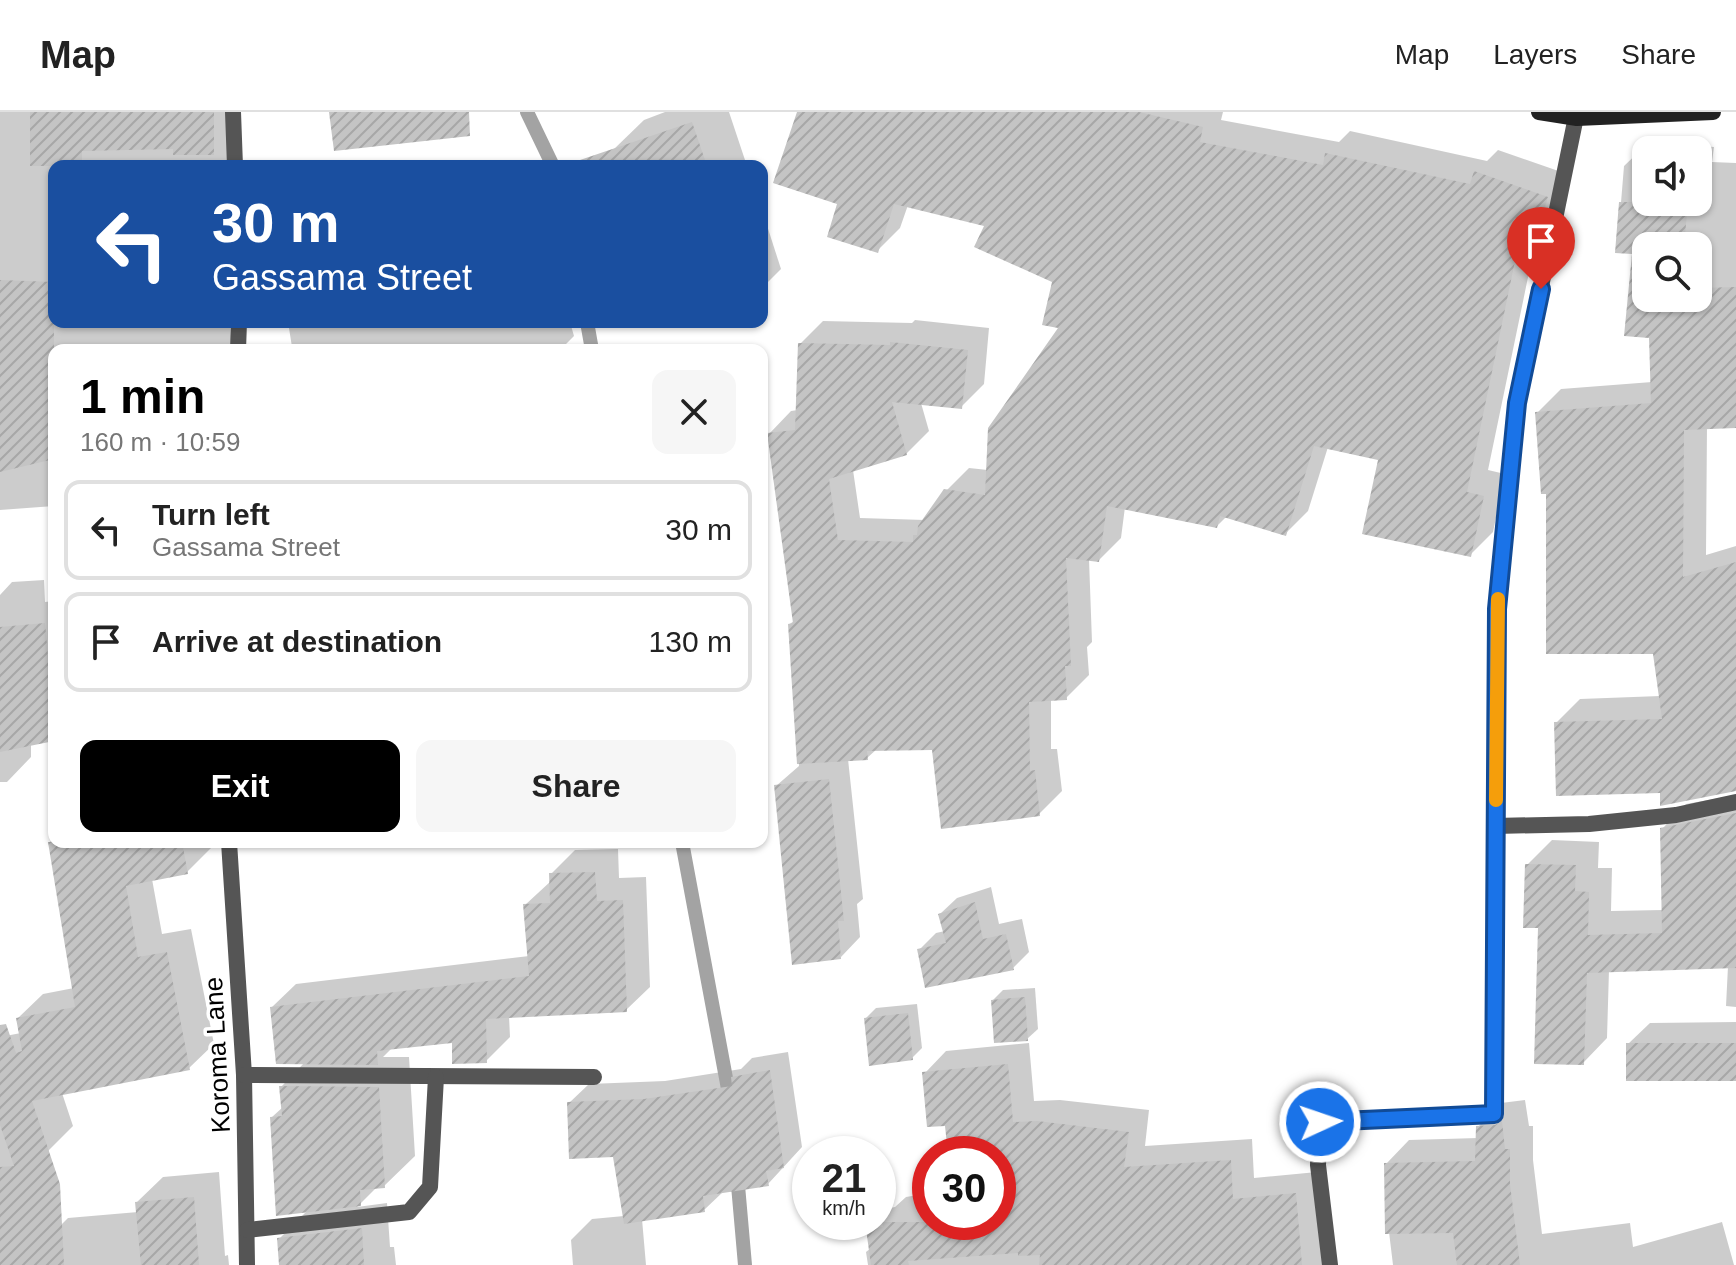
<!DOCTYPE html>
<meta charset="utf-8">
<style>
:root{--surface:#fff;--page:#f6f6f6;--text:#222;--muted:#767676;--line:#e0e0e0;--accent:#000}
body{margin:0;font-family:Arial,sans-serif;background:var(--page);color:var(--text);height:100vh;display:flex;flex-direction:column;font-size:30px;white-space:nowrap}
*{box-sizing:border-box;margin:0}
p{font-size:26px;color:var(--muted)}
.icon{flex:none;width:44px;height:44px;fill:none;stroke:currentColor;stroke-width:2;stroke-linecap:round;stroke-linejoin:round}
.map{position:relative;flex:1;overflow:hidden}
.sheet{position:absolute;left:48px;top:232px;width:720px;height:504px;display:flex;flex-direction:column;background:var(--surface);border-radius:16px;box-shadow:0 2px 6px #0004}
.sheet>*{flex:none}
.banner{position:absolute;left:48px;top:48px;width:720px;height:168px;border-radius:16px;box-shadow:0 2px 6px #0004;background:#1a4fa0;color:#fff;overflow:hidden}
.buttons{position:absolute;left:1632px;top:24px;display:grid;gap:16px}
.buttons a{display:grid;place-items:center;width:80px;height:80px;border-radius:16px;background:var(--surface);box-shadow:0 2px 6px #0004;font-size:40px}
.speed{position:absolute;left:792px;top:1024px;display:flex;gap:16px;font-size:40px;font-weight:700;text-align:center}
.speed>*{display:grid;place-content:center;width:104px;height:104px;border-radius:50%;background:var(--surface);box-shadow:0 2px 6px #0004;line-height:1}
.speed small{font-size:20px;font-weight:400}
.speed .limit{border:12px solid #d22;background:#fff;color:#111}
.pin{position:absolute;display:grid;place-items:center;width:68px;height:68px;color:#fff;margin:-82px -34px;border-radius:50% 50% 50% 0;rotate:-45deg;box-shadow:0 0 8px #0007}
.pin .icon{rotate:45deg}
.me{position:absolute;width:88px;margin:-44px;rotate:87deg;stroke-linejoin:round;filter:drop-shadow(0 0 6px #0008)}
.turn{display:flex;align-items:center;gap:28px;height:168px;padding:0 32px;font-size:36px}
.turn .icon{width:104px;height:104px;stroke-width:2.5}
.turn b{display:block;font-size:56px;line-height:68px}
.round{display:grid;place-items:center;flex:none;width:84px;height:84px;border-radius:16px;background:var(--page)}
.overview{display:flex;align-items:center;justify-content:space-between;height:136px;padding:0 32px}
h1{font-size:48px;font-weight:700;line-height:60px;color:var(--accent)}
.action{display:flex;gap:16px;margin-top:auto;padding:16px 32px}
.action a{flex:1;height:92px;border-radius:16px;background:var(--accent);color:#fff;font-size:32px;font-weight:700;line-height:92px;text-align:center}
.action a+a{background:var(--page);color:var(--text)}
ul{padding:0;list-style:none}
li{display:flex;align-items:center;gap:24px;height:100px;margin:0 16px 12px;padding:0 16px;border:4px solid var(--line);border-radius:16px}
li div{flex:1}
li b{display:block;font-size:30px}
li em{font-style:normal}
header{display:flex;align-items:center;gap:48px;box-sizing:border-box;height:112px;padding:0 40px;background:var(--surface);border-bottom:2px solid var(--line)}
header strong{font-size:38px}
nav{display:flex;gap:44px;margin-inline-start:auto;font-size:28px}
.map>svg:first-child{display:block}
.shadow{fill:#0003;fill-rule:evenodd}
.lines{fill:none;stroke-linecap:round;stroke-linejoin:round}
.stream{stroke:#a3a3a3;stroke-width:14}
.building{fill:url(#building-hatch)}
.minor{stroke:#555;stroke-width:16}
.secondary{stroke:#222;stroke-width:16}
.route-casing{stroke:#114b97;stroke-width:20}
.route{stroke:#1a73e8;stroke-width:14}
.slow{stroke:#f59e0b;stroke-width:14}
.labels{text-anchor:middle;stroke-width:7;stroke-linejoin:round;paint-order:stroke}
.street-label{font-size:26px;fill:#000;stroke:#fff}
</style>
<header>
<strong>Map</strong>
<nav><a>Map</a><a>Layers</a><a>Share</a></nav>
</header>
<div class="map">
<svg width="1736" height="1153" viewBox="0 0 1736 1153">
<defs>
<pattern id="building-hatch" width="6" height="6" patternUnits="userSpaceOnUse" patternTransform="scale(2)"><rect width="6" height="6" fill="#c4c4c4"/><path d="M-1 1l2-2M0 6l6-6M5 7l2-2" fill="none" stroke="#a7a7a7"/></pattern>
</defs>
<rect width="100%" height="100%" fill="#fff"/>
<g class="shadow">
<path d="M0,0H237L242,54H54V210H230L232,238H54V394L0,398Z"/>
<path d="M665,0H729L747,54H618L613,38L644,8Z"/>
<path d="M799,0H1223L1221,8L1339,30L1350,19L1487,49L1498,38L1570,63L1558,101L1537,122L1488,358L1505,362L1493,420L1470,443L1380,347L1328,335L1308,399L1285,422L1227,404L1217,414L1125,395L1121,426L1099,448L1089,447L1092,530L1087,535L1089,563L1066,586H1051V637H1057L1062,679L1039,702L934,636L877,637L867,646L848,647L863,787L857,792L860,825L841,845L776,674L799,654L790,512L795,508L769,322L791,299L798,298L800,232L823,209L912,211L915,208L989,216L984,272L961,295L921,291L929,319L906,342L853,358L860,406L925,408L946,379L969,356L988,358L1062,215L1054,169L986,113L908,93L900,116L878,138L840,91Z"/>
<path d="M1649,30L1714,35L1712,50L1736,51V314L1707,315L1706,443L1736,434V678L1662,679L1556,611L1580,587L1660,584L1654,540L1548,379L1537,301L1561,277L1652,270L1651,224L1634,141L1617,139L1624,54ZM1646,38H1698V90H1646ZM1646,134H1698V186H1646Z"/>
<path d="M762,98L781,157L762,176Z"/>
<path d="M288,210H570L574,224L560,238H289L292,235Z"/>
<path d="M670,210H685L671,215Z"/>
<path d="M44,468L45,490L54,489V627L31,632V645L7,670H0V483L12,470Z"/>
<path d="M1736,683V895L1726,894L1728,854L1609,858L1607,926L1583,951L1540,814L1527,753L1552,728L1599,730L1598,756H1612L1611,799L1663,798L1662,717L1686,692Z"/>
<path d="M54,726V730H210L211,736L187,760L152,767L162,822L191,817L214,932L189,956L62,981L73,1014L49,1038L19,1153H0V925L21,921L18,906L43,882L74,876L50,730Z"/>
<path d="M618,737L619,766L646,765L650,875L626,898L509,904L510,925L486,949L454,929L393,935L383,945H409L415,1044L384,1074L377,1075L357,1095L387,1091L390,1135H394L396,1153H282L280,1126L308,1098L272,1005L283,995L281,975L305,950L272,895L296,872L529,844L525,793L551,769V762L575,738Z"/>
<path d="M991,775L999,812L1022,807L1029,840L1013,856L919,838L936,821L945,819L940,802L957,786Z"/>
<path d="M1035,876L1038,917L1027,927L993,888L1003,878Z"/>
<path d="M917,892L922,936L912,946L866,906L876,896Z"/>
<path d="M1736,910V967L1628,932L1650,911Z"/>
<path d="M1029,931L1034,989L1060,988L1149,998L1145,1034L1252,1027L1254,1066L1317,1060L1325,1153H868L866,1140L871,1136L868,1118L890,1096L895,1095L906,1085L930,1081V1110H998V1042H950L947,1011L925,961L946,939Z"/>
<path d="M788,940L802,1035L768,1072L724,1079L704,1098L642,1107L646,1153H573L571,1128L592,1107L624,1104L615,1043L569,991L589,972L665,969L741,957L752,946Z"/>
<path d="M1525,988L1529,1014H1533V1048L1542,1122L1630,1111L1633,1135L1722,1110L1734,1153H1393L1389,1120L1386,1052L1409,1028L1478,1026V1015L1501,991Z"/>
<path d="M219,1060L225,1144L228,1143L229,1153H45L42,1132L68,1106L138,1100L137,1090L163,1065Z"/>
</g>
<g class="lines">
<g class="stream">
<path d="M527,0L553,54"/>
<path d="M587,210L592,238"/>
<path d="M682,730L731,993"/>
<path d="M737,1062L745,1153"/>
</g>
</g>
<g class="building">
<path d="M30,0H214V43H173V37L82,39V54H30Z"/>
<path d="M329,0H469L470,24L334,39Z"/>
<path d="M797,0H1139L1203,15L1200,30L1323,53L1325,41L1470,72L1474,59L1548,85L1536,126L1520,125L1467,380L1484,384L1471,445L1362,422L1378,348L1314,334L1286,424L1220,404L1217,416L1107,394L1099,450L1066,446L1071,554H1065L1067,588L1029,590L1030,659L1035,658L1040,704L941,717L932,638L867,639L868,648L797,652L788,512L793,511L767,321L795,318L798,231L890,233V230L968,238L962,297L892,290L907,343L829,367L838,428L913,430V423H917L918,414L944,377L985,383L988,316L1058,216L1042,213L1052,170L974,135L984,114L894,92L878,141L827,125L837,92L773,71Z"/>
<path d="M692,10L707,54H581L580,48Z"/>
<path d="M1619,90H1688L1684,134H1646V186H1698V176L1736,175V316L1684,318L1683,465L1736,450V679L1660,694V681L1556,684L1554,610L1662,607L1653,542H1546V382H1541L1535,300L1651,291L1649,226L1624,224L1632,142L1615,141Z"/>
<path d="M0,168L54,170V347L0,360Z"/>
<path d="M45,511L49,556L54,555V629L0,640V515Z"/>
<path d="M829,667L844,809H838L841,847L792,853L774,673Z"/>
<path d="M1736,701V856L1587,861L1584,953L1534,952L1538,816H1523L1525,752L1576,753L1575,779L1589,780L1588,823L1662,821L1660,716Z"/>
<path d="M48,730H182L188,762L126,774L138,845L167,840L190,958L32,989L60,1072L64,1153H0V1055L14,1054L0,1013V913L6,912L16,941L22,939L16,906L75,895Z"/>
<path d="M595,760L597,789L623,788L627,900L486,907L487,951L452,952V931L377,939L378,953L276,952L270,895L529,864L523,792L550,791L549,761Z"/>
<path d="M975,790L983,827L1006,822L1014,858L925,876L917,837L946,831L938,802Z"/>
<path d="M1025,885L1028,929L994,931L991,888Z"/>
<path d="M908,901L913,948L869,954L864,906Z"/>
<rect x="1626" y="931" width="110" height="38"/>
<path d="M1008,952L1013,1010L1037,1009L1129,1020L1124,1055L1231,1048L1233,1087L1296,1081L1302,1153H1039L1040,1143L1018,1144V1141L908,1149L909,1153H871L866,1117L883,1115L882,1110H998V1042H948L945,1014L927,1015L922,960Z"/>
<path d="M770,958L784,1056L766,1059L769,1074L703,1084L705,1100L624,1112L613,1045L569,1047L567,990L644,987L732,974L731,965Z"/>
<path d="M279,974L379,975L385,1076L360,1078L361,1094L276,1104L270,1005L282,1004Z"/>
<path d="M1502,1009L1505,1037H1510V1072L1520,1153H1457L1453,1121L1385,1122L1384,1051L1475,1049L1476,1014L1495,1013Z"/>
<path d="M194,1085L199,1153H141L135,1090Z"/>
<path d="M362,1116L364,1153H279L277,1126Z"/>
</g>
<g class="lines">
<g class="minor">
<path d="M233,0L235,54"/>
<path d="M238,238L239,210"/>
<path d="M1495,714L1589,712L1676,703L1736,690"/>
<path d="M229,730L244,963L247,1153"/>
<path d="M244,963L594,965"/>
<path d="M247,1118L409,1100L430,1075L436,965"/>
<path d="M1330,1153L1318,1053L1320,1010L1494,1002L1497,497L1517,291L1577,0"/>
</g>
<path class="secondary" d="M1539,0L1577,6L1713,0"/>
</g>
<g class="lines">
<g class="route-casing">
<path id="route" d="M1320,1010L1494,1002L1497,497L1517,291L1541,177"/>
</g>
<use href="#route" class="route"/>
<path class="slow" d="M1496,688L1498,487"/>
</g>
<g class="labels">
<g class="street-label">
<text transform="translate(217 943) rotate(-93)" y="9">Koroma Lane</text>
</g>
</g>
</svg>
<div class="buttons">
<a><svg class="icon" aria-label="sound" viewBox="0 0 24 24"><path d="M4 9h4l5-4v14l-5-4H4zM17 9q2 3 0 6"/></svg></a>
<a><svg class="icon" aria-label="search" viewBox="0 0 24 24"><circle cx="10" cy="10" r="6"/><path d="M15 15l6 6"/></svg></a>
</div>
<div class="speed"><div>21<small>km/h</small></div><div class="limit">30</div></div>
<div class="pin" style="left:1541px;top:177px;background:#d93025"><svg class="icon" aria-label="arrive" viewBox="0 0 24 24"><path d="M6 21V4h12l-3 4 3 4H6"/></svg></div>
<svg class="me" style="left:1320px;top:1010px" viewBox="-20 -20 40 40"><circle r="17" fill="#1a73e8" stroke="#fff" stroke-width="3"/><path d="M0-11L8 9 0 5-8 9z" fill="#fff"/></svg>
<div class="banner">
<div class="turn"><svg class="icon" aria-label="left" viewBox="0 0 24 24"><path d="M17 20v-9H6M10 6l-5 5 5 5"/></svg><div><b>30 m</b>Gassama Street</div></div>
</div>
<section class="sheet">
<div class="overview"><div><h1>1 min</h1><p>160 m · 10:59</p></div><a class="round"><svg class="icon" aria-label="close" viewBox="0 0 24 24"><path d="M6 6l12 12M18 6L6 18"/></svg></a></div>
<ul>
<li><svg class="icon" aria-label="left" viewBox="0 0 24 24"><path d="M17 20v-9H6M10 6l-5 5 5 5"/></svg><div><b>Turn left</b><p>Gassama Street</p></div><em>30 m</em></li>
<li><svg class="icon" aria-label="arrive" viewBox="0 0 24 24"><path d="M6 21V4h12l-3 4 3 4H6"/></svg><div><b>Arrive at destination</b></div><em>130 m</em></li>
</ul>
<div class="action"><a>Exit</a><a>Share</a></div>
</section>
</div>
